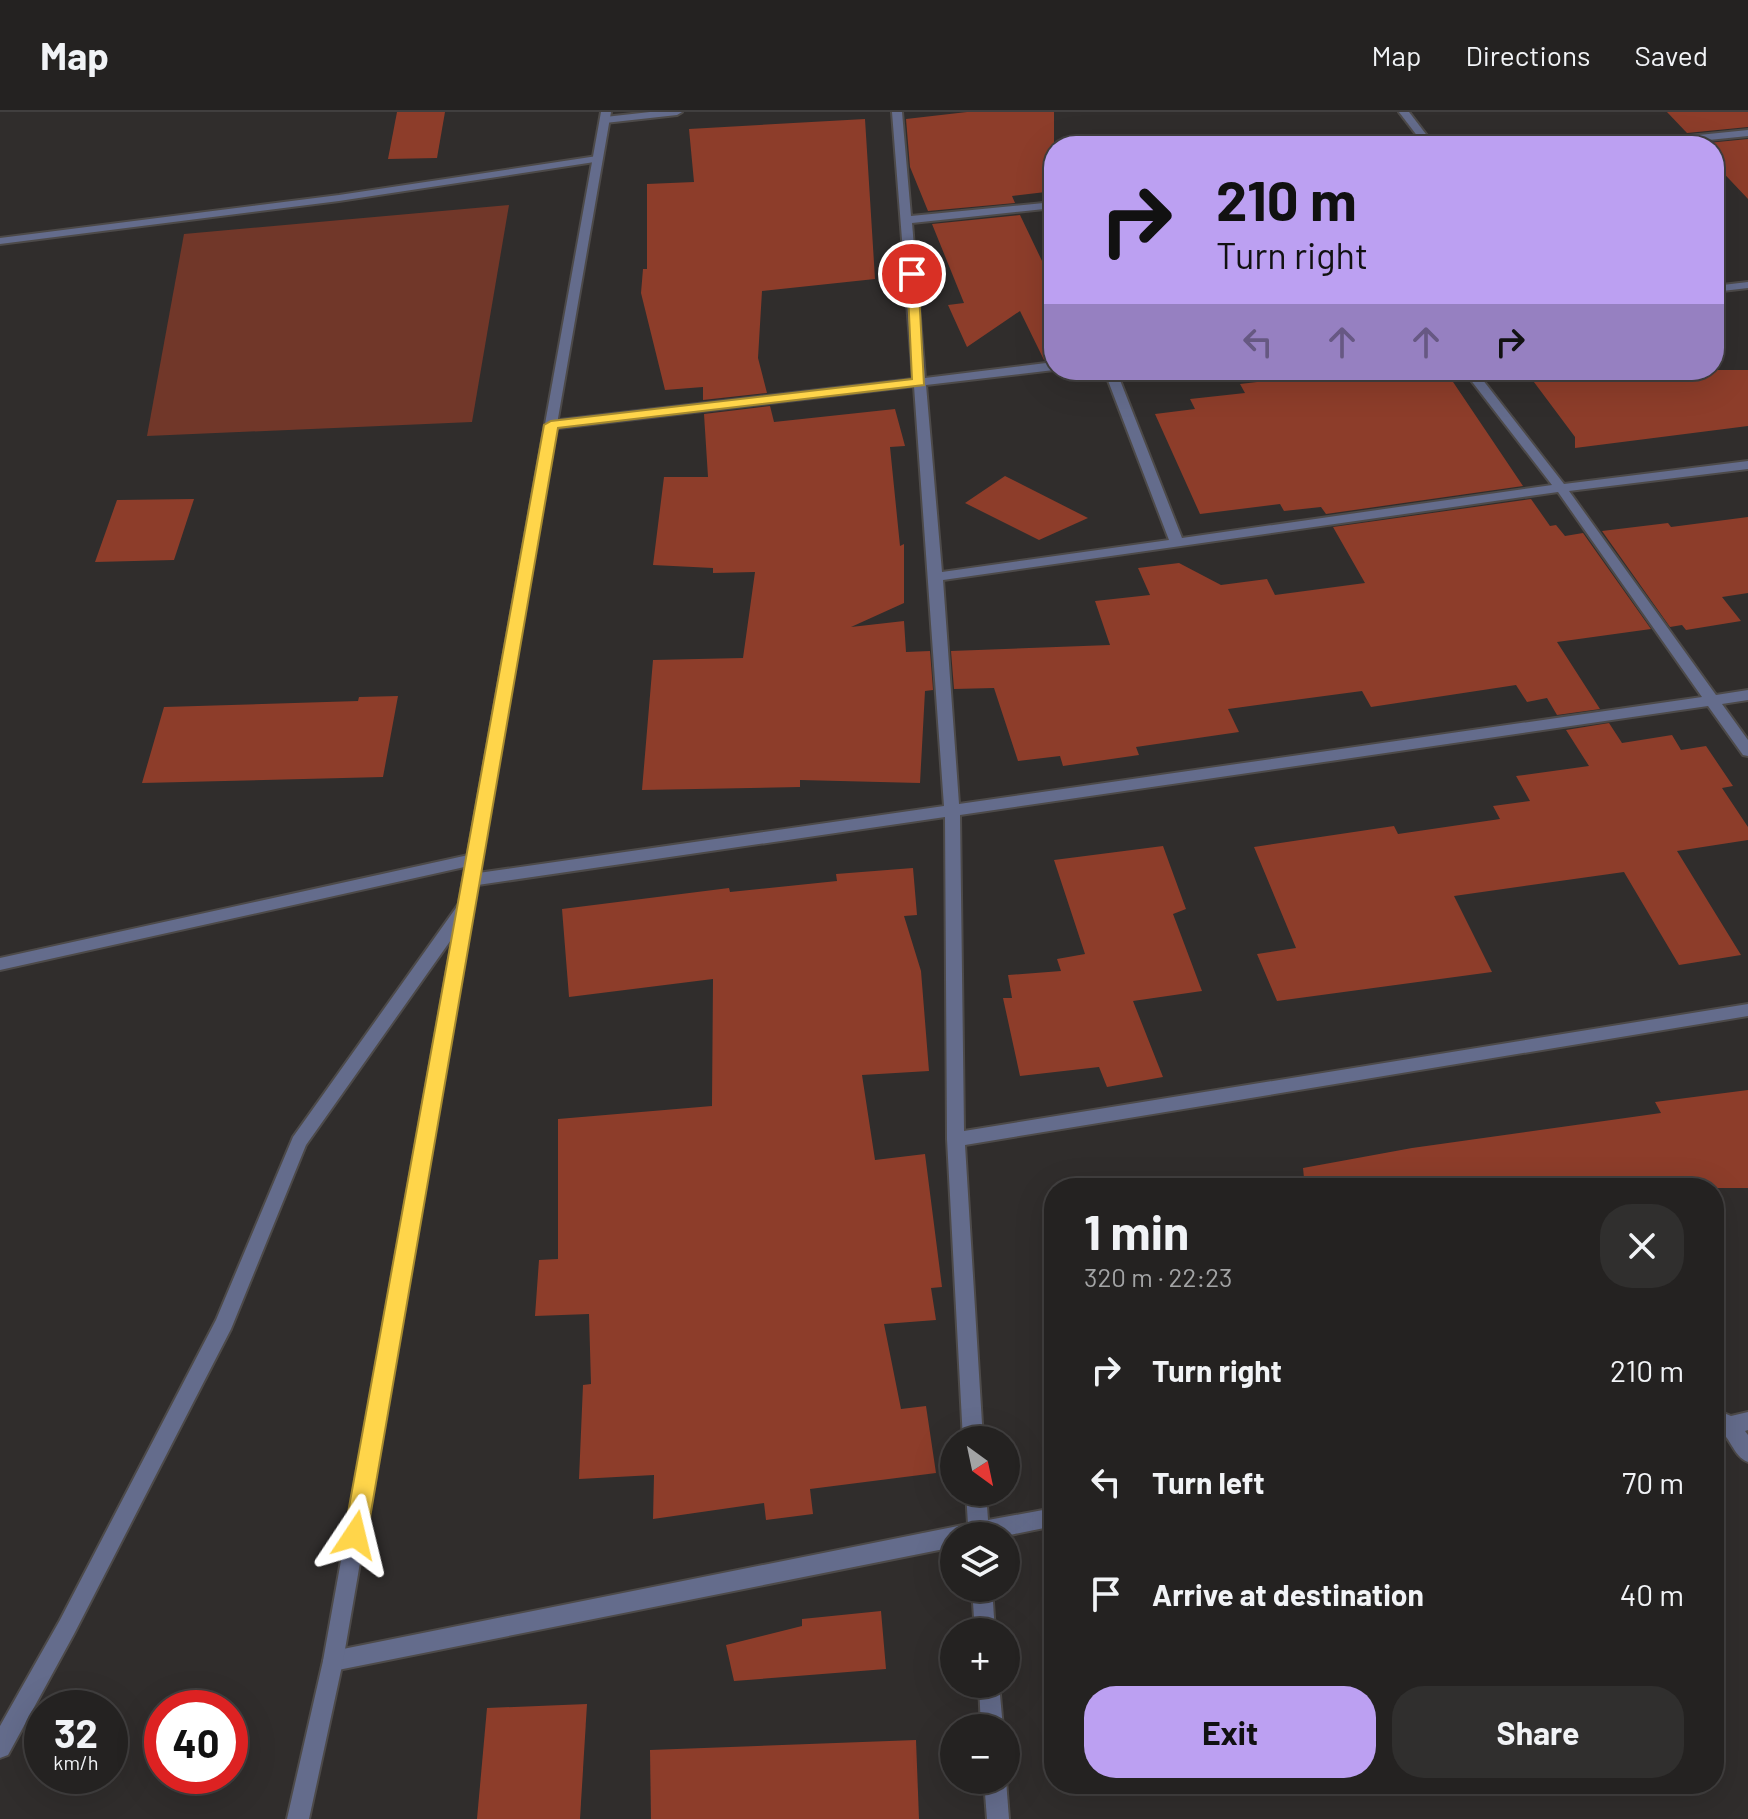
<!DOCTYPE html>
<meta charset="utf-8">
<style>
:root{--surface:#242221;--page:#302f2e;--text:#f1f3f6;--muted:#a3a4a5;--line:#413f3f;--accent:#bca0f2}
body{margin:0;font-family:Barlow,sans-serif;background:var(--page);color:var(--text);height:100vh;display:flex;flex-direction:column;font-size:30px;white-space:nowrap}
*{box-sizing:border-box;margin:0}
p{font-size:26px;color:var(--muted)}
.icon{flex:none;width:44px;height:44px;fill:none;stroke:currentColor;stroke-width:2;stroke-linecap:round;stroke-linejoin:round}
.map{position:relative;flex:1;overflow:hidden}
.panel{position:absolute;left:1044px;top:1066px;width:680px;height:616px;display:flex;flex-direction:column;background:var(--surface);border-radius:32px;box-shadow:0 8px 32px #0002,0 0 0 2px var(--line)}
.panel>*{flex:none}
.top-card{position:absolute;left:1044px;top:24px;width:680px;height:244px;border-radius:32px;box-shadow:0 8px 32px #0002,0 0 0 2px var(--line);background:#bca0f2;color:#111;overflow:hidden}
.needle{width:52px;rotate:147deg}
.controls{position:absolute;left:940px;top:1314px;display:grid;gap:16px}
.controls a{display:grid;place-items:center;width:80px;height:80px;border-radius:50%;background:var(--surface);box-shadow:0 8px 32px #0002,0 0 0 2px var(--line);font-size:40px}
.speed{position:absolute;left:24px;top:1578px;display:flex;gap:16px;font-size:40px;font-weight:700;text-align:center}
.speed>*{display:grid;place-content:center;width:104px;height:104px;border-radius:50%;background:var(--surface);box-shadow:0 8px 32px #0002,0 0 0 2px var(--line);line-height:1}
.speed small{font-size:20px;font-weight:400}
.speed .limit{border:12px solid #d22;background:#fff;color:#111}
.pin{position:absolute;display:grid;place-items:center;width:68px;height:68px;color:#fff;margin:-34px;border:4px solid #fff;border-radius:50%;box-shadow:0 2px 8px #0007}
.me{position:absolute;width:88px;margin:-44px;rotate:10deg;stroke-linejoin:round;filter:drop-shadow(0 0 6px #0008)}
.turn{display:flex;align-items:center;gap:28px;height:168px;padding:0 40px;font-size:36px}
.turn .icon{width:104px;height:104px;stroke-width:2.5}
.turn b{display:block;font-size:56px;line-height:68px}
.lanes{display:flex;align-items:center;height:76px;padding:0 40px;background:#0003;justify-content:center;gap:40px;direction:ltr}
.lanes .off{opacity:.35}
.round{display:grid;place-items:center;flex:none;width:84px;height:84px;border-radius:32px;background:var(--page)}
.overview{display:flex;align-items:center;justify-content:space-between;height:136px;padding:0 40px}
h1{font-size:48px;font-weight:700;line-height:60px}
.primary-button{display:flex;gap:16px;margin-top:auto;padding:16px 40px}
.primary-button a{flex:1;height:92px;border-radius:32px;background:var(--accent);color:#111;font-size:32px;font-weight:700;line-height:92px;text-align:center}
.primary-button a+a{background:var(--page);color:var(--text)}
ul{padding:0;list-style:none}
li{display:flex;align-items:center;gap:24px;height:112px;padding:0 40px}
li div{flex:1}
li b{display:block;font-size:30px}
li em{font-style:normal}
header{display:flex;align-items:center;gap:48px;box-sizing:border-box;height:112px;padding:0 40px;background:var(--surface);border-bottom:2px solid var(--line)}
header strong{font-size:38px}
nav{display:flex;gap:44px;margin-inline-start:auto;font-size:28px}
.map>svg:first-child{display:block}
.green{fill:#713729}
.building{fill:#8d3d2a}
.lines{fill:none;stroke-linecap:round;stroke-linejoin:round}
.service-casing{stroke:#4d4a49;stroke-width:4}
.minor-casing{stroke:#4d4a49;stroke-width:4}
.tertiary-casing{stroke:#4d4a49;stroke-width:4}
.service{fill:#646c8c;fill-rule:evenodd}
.minor{fill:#646c8c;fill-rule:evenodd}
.tertiary{fill:#646c8c;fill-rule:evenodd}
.route{fill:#ffd54a;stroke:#a68a30;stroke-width:2}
</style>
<header>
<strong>Map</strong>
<nav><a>Map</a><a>Directions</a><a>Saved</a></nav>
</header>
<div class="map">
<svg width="1748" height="1707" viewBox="0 0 1748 1707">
<rect width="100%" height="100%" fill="#302d2c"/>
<path class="green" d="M509,93L472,310L147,324L184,122Z"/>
<g class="building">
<path d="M397,0H445L437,46L388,47Z"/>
<path d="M967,0H1054V79L1012,84L1015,91L928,99L910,55L906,7Z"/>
<path d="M1667,0H1748V15L1687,21Z"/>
<path d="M865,7L875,167L762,179L758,246L767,281L703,288V275L665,278L641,181L643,157H647V72L694,70L689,17Z"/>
<path d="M1748,27V87L1714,51V34L1697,32Z"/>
<path d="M1020,103L1054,174V247L1044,248L1020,199L967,235L948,193L964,191L932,112Z"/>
<path d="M1287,258H1445L1523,374L1326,402L1321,395L1284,399L1280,392L1200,402L1155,302L1195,297L1190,287L1245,281L1240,272L1292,266Z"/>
<path d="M1525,258H1748V314L1575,336V325Z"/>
<path d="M770,294L774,310L895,297L905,334L890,335L900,434L904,432V491L851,515L904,509L906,540L930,539L933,578L925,579L920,671L800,668V675L642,678L653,548L743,546L755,460L713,461V456L653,453L664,365H708L704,302Z"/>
<path d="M1005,364L1088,406L1039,428L965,391Z"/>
<path d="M194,387L174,448L95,450L117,388Z"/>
<path d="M1531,387L1550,414L1556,413L1565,424L1583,421L1651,517L1557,530L1600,597L1557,603L1547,586L1527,590L1516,573L1371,595L1362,579L1228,597L1239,620L1136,635L1139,643L1063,654L1060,644L1018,649L994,576L954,577L951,539L1110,533L1095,489L1150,483L1138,456L1179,451L1221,473L1267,467L1275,483L1365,471L1333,415Z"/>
<path d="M1748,405V481L1722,485L1741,509L1686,518L1682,513L1670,515L1602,419L1668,411L1671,415Z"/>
<path d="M398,584L383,665L142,671L164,595L358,589L359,585Z"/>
<path d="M1609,611L1622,631L1672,623L1681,638L1706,634L1733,674L1722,676L1748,715V728L1677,739L1741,843L1679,853L1624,760L1454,784L1492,860L1277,889L1257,842L1296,836L1254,735L1394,714L1398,722L1500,707L1493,694L1530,689L1516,664L1589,654L1566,618Z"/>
<path d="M1163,734L1186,797L1173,802L1202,879L1133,889L1163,965L1107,975L1099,955L1020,964L1003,886H1012L1008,863L1061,859L1057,847L1085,842L1054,748Z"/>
<path d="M913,756L917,803L904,804L921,859L929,959L862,963L875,1048L925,1042L942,1175L931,1176L936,1208L884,1212L901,1297L926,1294L936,1361L810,1377L813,1402L766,1408L764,1391L653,1407L654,1363L579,1367L583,1273L591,1272L589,1202L535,1204L539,1148L558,1147V1007L712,994L713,867L569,885L562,797L729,776L730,780L837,769L836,762Z"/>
<path d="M1748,978V1076H1606L1603,1070L1562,1076H1305L1303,1056L1412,1036L1661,1001L1655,990Z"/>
<path d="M881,1499L886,1557L734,1569L726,1533L802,1514V1507Z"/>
<path d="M587,1592L580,1707H477L487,1596Z"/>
<path d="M916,1628L919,1707H651L650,1638Z"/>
</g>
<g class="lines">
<g class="service-casing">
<path id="service" d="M464,791L470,793L472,797L470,801L306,1033L231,1217L74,1522L8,1643L0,1646V1614L60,1508L216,1208L293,1025L458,793Z"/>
</g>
<g class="minor-casing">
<g id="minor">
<path d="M650,0H682L677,3L605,11L600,8L605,5Z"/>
<path d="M892,0H902L911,104L1054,90V96L912,111L925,266L1054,250V258L926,273L942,460L1169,428L1104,258H1116L1182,426L1552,373L1463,258H1475L1564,372L1748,349V357L1569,379L1716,583L1748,578V588L1722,592L1748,628V644L1743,643L1708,594L960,703L964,1019L1748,892V904L965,1033L983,1328H963L947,1027L945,705L471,774L463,768L471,762L944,694L914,274L551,317L545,313L551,309L913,267ZM1558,380L1702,585L959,692L943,468Z"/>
<path d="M1399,0H1409L1435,34H1425Z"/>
<path d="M1748,18V24L1650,34H1615L1620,31Z"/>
<path d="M597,44L602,47L601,49L339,89L0,132V126L339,83Z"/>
<path d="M1748,170V176L1714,180V174Z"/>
<path d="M473,742L481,748L478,752L0,858V846Z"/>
<path d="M1714,1297L1731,1304L1748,1300V1318L1745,1319L1748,1323V1350C1732,1344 1731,1322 1714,1315Z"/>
<path d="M966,1380H986L988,1408L1054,1396V1414L1005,1424H954V1435L333,1559L326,1556L323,1549L326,1542L333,1539L968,1412Z"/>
<path d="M972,1476H992L995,1520H975Z"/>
<path d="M979,1572H999L1003,1616H981Z"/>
<path d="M984,1668H1006L1009,1707H987Z"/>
</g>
</g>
<g class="tertiary-casing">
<path id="tertiary" d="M601,0H611L343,1549L309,1707H287L323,1549Z"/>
</g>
<use href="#service" class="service"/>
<use href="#minor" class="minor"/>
<use href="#tertiary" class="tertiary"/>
</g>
<path class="route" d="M907,159L918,162L924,273L558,316L367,1423L363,1431L355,1434L347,1431L344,1423L544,313L551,309L912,267Z"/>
</svg>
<div class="controls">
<a><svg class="needle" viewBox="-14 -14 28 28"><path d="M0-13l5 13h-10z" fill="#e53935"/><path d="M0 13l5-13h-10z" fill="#a3a4a5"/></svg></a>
<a><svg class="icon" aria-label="layers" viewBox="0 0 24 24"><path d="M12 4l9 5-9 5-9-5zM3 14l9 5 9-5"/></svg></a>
<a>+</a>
<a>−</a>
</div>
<div class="speed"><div>32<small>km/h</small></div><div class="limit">40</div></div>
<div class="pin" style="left:912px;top:162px;background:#d93025"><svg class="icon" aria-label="arrive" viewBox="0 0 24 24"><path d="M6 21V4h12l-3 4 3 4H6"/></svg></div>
<svg class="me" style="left:355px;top:1423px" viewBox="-20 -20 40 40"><path d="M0-17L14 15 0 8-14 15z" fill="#ffd54a" stroke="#fff" stroke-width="4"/></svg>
<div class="top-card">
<div class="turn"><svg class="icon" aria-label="right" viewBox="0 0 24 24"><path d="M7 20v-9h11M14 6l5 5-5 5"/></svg><div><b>210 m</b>Turn right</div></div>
<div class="lanes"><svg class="icon off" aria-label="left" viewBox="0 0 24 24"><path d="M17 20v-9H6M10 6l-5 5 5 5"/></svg><svg class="icon off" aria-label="ahead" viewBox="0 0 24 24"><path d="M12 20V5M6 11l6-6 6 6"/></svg><svg class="icon off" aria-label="ahead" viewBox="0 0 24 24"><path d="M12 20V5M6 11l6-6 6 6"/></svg><svg class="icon" aria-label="right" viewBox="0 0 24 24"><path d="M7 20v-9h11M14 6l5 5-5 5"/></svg></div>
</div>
<section class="panel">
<div class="overview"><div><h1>1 min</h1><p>320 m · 22:23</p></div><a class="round"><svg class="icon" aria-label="close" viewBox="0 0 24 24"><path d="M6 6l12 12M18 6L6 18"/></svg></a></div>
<ul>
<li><svg class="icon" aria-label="right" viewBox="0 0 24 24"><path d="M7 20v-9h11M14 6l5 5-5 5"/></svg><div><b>Turn right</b></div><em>210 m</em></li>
<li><svg class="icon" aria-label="left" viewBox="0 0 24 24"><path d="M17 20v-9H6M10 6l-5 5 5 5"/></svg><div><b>Turn left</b></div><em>70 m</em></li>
<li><svg class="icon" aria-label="arrive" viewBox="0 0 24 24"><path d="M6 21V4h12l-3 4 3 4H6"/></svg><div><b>Arrive at destination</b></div><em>40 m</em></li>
</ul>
<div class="primary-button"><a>Exit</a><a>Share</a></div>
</section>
</div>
